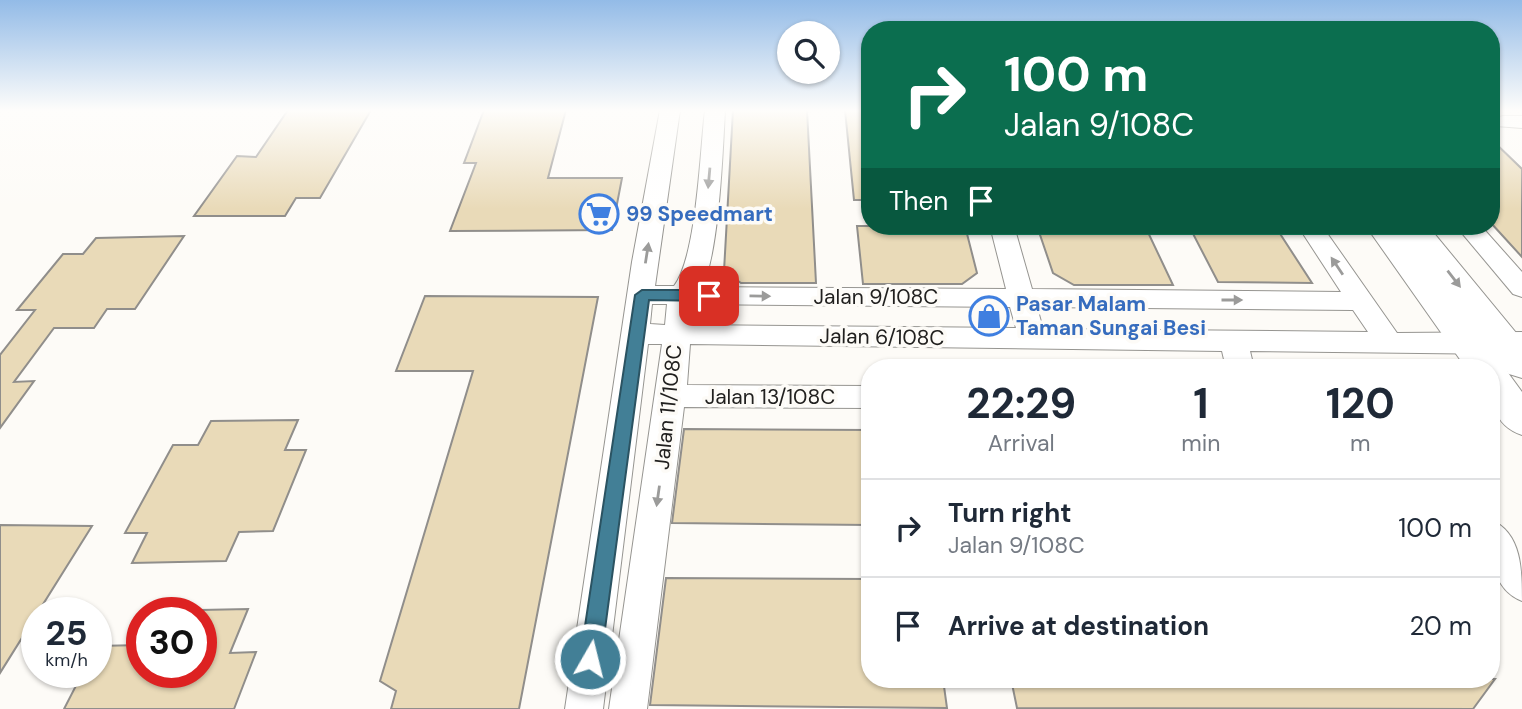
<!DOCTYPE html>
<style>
:root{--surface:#fff;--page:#f2f2f3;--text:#1f2937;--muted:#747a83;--line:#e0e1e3}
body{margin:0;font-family:"DM Sans",sans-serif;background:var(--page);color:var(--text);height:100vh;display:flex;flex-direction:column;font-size:26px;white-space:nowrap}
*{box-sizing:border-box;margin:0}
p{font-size:23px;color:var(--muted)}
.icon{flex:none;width:38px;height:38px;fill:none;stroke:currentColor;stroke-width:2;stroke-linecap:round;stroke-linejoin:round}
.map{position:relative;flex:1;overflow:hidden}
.panel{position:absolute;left:861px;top:359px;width:639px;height:329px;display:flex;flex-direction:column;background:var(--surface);border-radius:28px;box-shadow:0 2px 5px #0004}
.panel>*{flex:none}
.banner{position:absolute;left:861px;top:21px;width:639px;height:214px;border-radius:28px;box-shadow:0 2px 5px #0004;background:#0b6e4f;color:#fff;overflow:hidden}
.tools{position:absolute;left:777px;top:21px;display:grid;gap:14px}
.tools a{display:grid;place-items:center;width:63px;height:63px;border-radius:50%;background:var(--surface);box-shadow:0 2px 5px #0004;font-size:35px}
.speed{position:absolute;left:21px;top:597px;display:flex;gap:14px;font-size:35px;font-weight:700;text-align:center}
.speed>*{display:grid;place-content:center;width:91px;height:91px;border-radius:50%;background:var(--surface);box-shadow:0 2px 5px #0004;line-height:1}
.speed small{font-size:18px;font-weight:400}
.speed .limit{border:10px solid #d22;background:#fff;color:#111}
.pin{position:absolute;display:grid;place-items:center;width:60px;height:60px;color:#fff;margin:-30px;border-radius:14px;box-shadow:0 4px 10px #0006}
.me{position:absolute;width:77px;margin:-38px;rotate:8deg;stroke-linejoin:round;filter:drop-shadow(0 0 5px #0008)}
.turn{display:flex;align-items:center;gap:24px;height:147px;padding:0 28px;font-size:32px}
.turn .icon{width:91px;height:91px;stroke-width:2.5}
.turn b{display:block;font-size:49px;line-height:60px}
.then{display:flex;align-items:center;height:66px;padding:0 28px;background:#0003;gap:14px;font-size:26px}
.eta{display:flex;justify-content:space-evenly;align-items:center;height:119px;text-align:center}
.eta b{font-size:42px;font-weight:700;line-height:49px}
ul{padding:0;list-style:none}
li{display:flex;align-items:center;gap:21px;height:98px;padding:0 28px;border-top:2px solid var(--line)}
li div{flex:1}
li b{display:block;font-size:26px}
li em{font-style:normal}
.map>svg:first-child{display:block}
.building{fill:#e9dab8;stroke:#908e8b;stroke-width:2}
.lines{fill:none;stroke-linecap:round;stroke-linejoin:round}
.minor-casing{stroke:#969591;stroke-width:2}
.tertiary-casing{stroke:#969591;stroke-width:2}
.minor{fill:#fff;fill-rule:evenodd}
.tertiary{fill:#fff;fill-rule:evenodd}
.oneway{fill:#9b9b9a}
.route{fill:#427f96;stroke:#2b5362;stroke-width:2}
.labels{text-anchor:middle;stroke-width:7;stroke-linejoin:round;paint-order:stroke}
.shop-label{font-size:21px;font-weight:bold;fill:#366cbe;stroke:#fdfbf7;text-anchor:start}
.street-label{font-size:21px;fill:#21201f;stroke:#fdfbf7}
</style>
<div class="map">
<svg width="1522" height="709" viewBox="0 0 1522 709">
<rect width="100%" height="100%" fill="#fdfbf7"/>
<g class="building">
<path d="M288,110H371L320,198H296L285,216H194L237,156L256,157Z"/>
<path d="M484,110H566L548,178H622L612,230L450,231L476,163H464Z"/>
<path d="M733,110H807L816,283H741L724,271Z"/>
<path d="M845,110H870V200H854Z"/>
<path d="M1491,139L1522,169V257L1491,223Z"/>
<path d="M857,226H965L977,273L962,284H863Z"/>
<path d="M1037,226H1145L1173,285H1074L1053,273Z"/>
<path d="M1189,226H1275L1312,283L1218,282Z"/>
<path d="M184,236L135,309H107L94,328H54L14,382L34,381L0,428V355L35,310H17L63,254H83L96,238Z"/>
<path d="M425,296L598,297L519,709H391L396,691L380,681L473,371H396Z"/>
<path d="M298,420L285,450H306L273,531L239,532L226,561L132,563L147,533H125L173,445H198L211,421Z"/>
<path d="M684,429L870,430V525L672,523Z"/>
<path d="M0,525L92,526L0,673Z"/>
<path d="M666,578L870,579V679H943L947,708L650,705Z"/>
<path d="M248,609L230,653L256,652L234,709H64L83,672H96V646L142,645V672H201V610Z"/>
<path d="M1011,679H1495L1473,709L1017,708Z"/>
</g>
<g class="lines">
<g class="minor-casing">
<g id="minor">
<path d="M660,110H680L655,286H674C697,256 700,151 705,110H725C723,146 719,260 701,287L1006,289L990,226H1014L1032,289L1341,292L1298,226H1322L1397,333L1522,332V352L1505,354L1250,351L1254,368H1226L1222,351L690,344L687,385L870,386V408L684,407L647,709H609L662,344H648L603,709H565L632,262ZM652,304H667L665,325L650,324ZM693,304L1010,307L1016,328L692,325ZM1037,307L1353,310L1368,332L1043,329Z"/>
<path d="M1503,116H1522V128L1496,126L1493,122L1496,118Z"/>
<path d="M1456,226H1481L1522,272V297L1513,294Z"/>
<path d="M1491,520C1522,533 1522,571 1522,601C1489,588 1491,550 1491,520Z"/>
</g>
</g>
<g class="tertiary-casing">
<path id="tertiary" d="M1366,226H1397L1399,228L1397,226H1428L1522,340V378L1509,374L1506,370L1522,392V435C1490,424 1491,396 1491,368H1466Z"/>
</g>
<use href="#minor" class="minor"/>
<use href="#tertiary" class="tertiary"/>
</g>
<defs><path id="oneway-solid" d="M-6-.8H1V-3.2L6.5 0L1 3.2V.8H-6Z" transform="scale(1.75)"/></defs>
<g class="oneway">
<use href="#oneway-solid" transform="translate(709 178) rotate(95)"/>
<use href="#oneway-solid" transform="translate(647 253) rotate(-81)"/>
<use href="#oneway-solid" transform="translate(1337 266) rotate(-124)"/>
<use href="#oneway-solid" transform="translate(1454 279) rotate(52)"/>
<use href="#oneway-solid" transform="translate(760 296) rotate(1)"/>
<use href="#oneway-solid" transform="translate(1232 300)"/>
<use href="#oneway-solid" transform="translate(658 496) rotate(98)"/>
</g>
<linearGradient id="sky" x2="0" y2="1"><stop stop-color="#93bbe7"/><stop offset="0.53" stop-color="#fefdfb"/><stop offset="1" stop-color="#fefdfb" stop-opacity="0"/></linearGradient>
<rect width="1522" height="209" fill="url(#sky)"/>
<path class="route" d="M642,290H709L716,296L709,301L649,300L601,659L598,666L590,669L583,666L580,659L635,295Z"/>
<defs>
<g id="supermarket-ring" transform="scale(2.0125)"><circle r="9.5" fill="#fdfbf7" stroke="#3f7fe0" stroke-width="1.5"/><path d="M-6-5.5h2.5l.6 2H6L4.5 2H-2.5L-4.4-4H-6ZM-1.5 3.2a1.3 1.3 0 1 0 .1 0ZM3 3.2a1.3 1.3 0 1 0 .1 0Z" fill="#3f7fe0"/></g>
<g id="shop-ring" transform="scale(2.0125)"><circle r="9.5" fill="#fdfbf7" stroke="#3f7fe0" stroke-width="1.5"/><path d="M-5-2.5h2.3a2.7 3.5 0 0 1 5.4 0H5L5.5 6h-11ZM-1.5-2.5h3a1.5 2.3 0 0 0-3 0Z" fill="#3f7fe0"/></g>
</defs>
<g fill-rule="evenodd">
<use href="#supermarket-ring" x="599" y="214"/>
<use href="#shop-ring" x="989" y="316"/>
</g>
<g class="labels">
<g class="shop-label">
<text x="626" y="221">99 Speedmart</text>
<text x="1016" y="311">Pasar Malam<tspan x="1016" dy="24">Taman Sungai Besi</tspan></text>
</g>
<g class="street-label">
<text x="876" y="304">Jalan 9/108C</text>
<text transform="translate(882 337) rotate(1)" y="7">Jalan 6/108C</text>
<text x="770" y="404">Jalan 13/108C</text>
<text transform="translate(668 407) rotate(-84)" y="7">Jalan 11/108C</text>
</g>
</g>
</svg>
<div class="tools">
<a><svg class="icon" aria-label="search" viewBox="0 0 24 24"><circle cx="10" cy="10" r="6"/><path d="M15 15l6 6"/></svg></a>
</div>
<div class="speed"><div>25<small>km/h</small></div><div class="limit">30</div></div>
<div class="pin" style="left:709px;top:296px;background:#d93025"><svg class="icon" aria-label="arrive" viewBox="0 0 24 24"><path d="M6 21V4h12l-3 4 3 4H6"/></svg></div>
<svg class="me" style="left:590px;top:659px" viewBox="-20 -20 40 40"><circle r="17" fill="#427f96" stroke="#fff" stroke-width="3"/><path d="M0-11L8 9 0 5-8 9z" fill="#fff"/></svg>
<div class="banner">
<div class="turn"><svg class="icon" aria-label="right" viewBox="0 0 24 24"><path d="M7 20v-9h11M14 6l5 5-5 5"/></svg><div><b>100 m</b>Jalan 9/108C</div></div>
<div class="then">Then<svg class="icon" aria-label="arrive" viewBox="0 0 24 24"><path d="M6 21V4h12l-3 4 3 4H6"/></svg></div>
</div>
<section class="panel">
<div class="eta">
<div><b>22:29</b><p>Arrival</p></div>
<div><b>1</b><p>min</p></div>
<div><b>120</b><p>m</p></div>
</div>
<ul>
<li><svg class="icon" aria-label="right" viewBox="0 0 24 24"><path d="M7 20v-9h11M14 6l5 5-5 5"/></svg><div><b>Turn right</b><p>Jalan 9/108C</p></div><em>100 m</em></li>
<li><svg class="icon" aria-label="arrive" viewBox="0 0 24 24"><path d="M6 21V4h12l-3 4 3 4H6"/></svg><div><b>Arrive at destination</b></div><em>20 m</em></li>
</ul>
</section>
</div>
